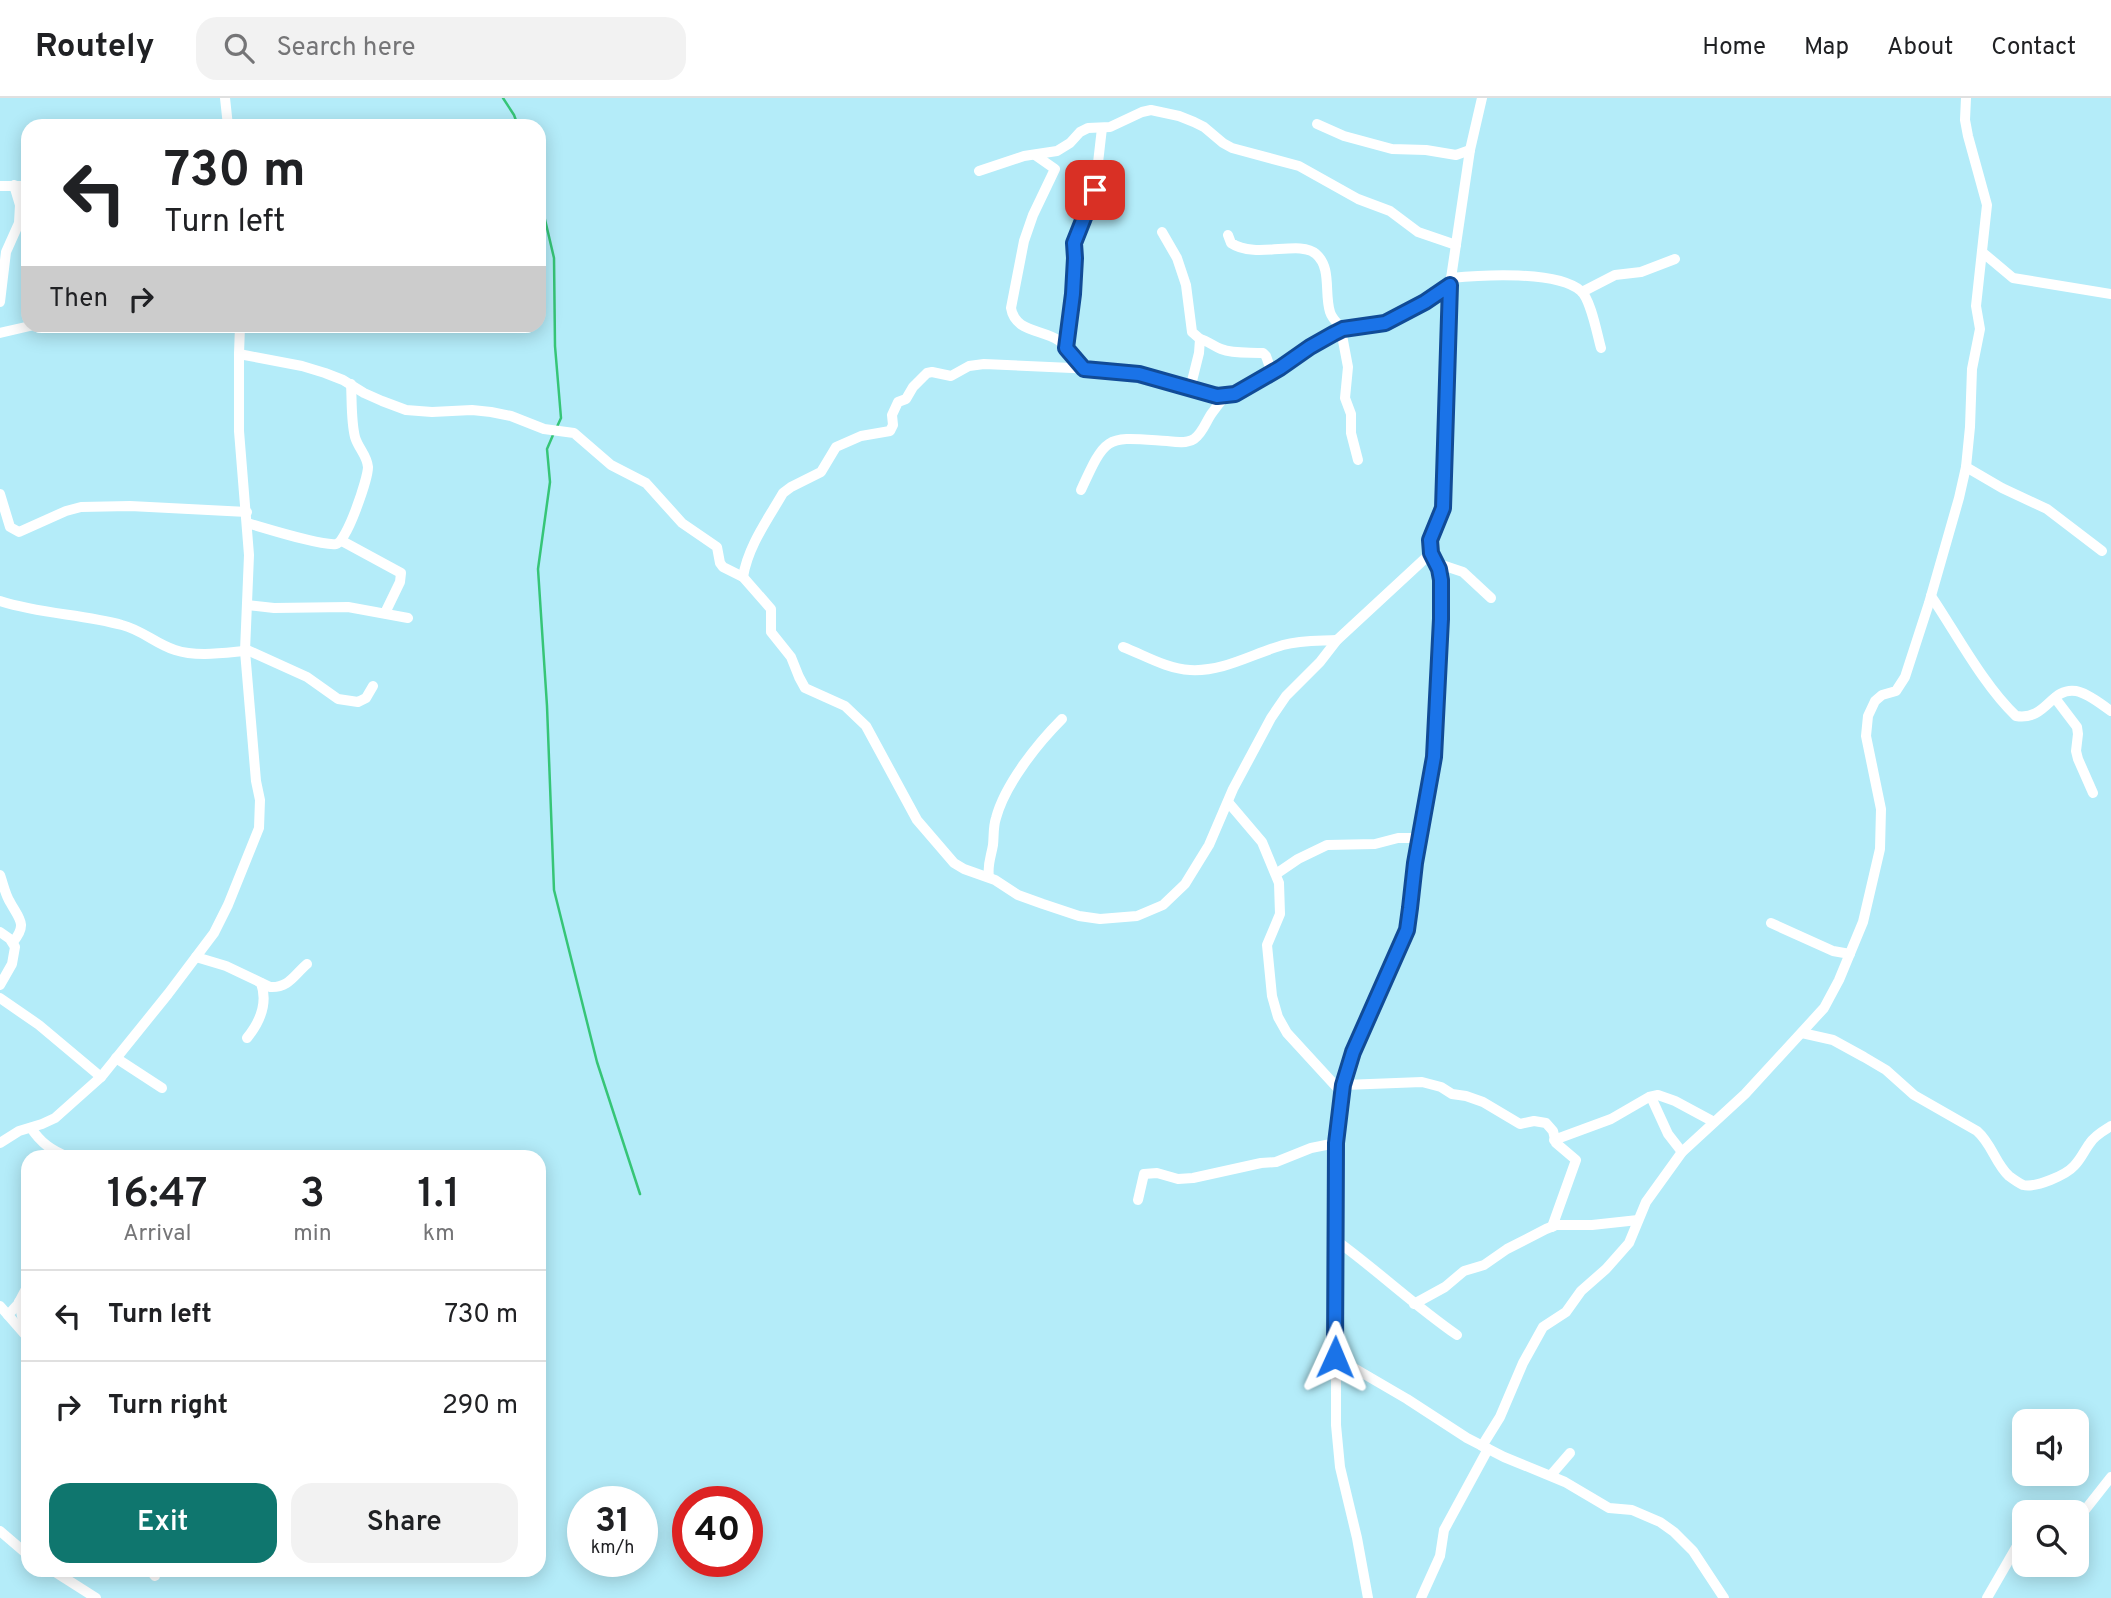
<!DOCTYPE html>
<style>
:root{--surface:#fff;--page:#f2f2f2;--text:#202124;--muted:#757577;--line:#e0e0e0;--accent:#0f766e}
body{margin:0;font-family:Overpass,sans-serif;background:var(--page);color:var(--text);height:100vh;display:flex;flex-direction:column;font-size:26px;white-space:nowrap}
*{box-sizing:border-box;margin:0}
p{font-size:23px;color:var(--muted)}
.icon{flex:none;width:38px;height:38px;fill:none;stroke:currentColor;stroke-width:2;stroke-linecap:round;stroke-linejoin:round}
.map{position:relative;flex:1;overflow:hidden}
.side{position:absolute;left:21px;top:1052px;width:525px;height:427px;display:flex;flex-direction:column;background:var(--surface);border-radius:21px;box-shadow:0 4px 18px #0003}
.side>*{flex:none}
.banner{position:absolute;left:21px;top:21px;width:525px;height:214px;border-radius:21px;box-shadow:0 4px 18px #0003;background:#fff;color:var(--text);overflow:hidden}
.controls{position:absolute;left:2012px;top:1311px;display:grid;gap:14px}
.controls a{display:grid;place-items:center;width:77px;height:77px;border-radius:14px;background:var(--surface);box-shadow:0 4px 18px #0003;font-size:35px}
.speed{position:absolute;left:567px;top:1388px;display:flex;gap:14px;font-size:35px;font-weight:700;text-align:center}
.speed>*{display:grid;place-content:center;width:91px;height:91px;border-radius:50%;background:var(--surface);box-shadow:0 4px 18px #0003;line-height:1}
.speed small{font-size:18px;font-weight:400}
.speed .limit{border:10px solid #d22;background:#fff;color:#111}
.pin{position:absolute;display:grid;place-items:center;width:60px;height:60px;color:#fff;margin:-30px;border-radius:14px;box-shadow:0 4px 10px #0006}
.me{position:absolute;width:77px;margin:-38px;rotate:1deg;stroke-linejoin:round;filter:drop-shadow(0 0 5px #0008)}
.turn{display:flex;align-items:center;gap:24px;height:147px;padding:0 28px;font-size:32px}
.turn .icon{width:91px;height:91px;stroke-width:2.5}
.turn b{display:block;font-size:49px;line-height:60px}
.then{display:flex;align-items:center;height:66px;padding:0 28px;background:#0003;gap:14px;font-size:26px}
.eta{display:flex;justify-content:space-evenly;align-items:center;height:119px;text-align:center}
.eta b{font-size:42px;font-weight:600;line-height:49px}
.action{display:flex;gap:14px;margin-top:auto;padding:14px 28px}
.action a{flex:1;height:80px;border-radius:21px;background:var(--accent);color:#fff;font-size:28px;font-weight:600;line-height:80px;text-align:center}
.action a+a{background:var(--page);color:var(--text)}
ul{padding:0;list-style:none}
li{display:flex;align-items:center;gap:21px;height:91px;padding:0 28px;border-top:2px solid var(--line)}
li div{flex:1}
li b{display:block;font-size:26px}
li em{font-style:normal}
header{display:flex;align-items:center;gap:42px;box-sizing:border-box;height:98px;padding:0 35px;background:var(--surface);border-bottom:2px solid var(--line)}
header strong{font-size:33px}
nav{display:flex;gap:38px;margin-inline-start:auto;font-size:24px}
.search{width:490px;height:63px;background:var(--page);display:flex;align-items:center;gap:18px;box-sizing:border-box;padding:0 24px;border-radius:21px;color:var(--muted);font-size:26px}
.map>svg:first-child{display:block}
.lines{fill:none;stroke-linecap:round;stroke-linejoin:round}
.stream{stroke:#36c577;stroke-width:2.5}
.minor{stroke:#fff;stroke-width:10}
.route-casing{stroke:#114b97;stroke-width:18}
.route{stroke:#1a73e8;stroke-width:12}
</style>
<header>
<strong>Routely</strong>
<div class="search"><svg class="icon" aria-label="search" viewBox="0 0 24 24"><circle cx="10" cy="10" r="6"/><path d="M15 15l6 6"/></svg>Search here</div>
<nav><a>Home</a><a>Map</a><a>About</a><a>Contact</a></nav>
</header>
<div class="map">
<svg width="2111" height="1500" viewBox="0 0 2111 1500">
<rect width="100%" height="100%" fill="#b4ecf9"/>
<g class="lines">
<g class="stream">
<path d="M503,0L514,17L518,28"/>
<path d="M539,96L554,160L555,248L561,320L556,331"/>
<path d="M553,337L547,351L550,384L538,471L547,608L554,792L597,964L640,1096"/>
</g>
<g class="minor">
<path d="M225,0L228,28"/>
<path d="M1317,26L1344,38L1392,51L1426,52L1456,57L1470,52"/>
<path d="M1035,57L1055,71L1033,117L1024,143L1011,210C1015,234 1041,231 1058,242C1068,249 1076,261 1084,271"/>
<path d="M979,73L1024,58L1057,53L1070,45L1080,34L1088,30L1110,29L1142,14L1151,12L1179,18L1194,24L1204,29L1223,45L1232,50L1299,68L1358,101L1390,113L1418,134L1456,147"/>
<path d="M0,88H28"/>
<path d="M1162,134L1177,160L1186,187L1192,234L1200,241L1199,255L1190,291"/>
<path d="M1228,137L1231,145C1256,162 1300,141 1316,156C1332,170 1324,195 1330,214C1332,221 1338,226 1343,231"/>
<path d="M1982,154L2013,180L2111,196"/>
<path d="M1451,180C1481,177 1557,172 1581,193C1591,202 1597,236 1601,250"/>
<path d="M1582,194L1615,177L1641,174L1675,161"/>
<path d="M0,204L6,154L19,125L20,107L14,87"/>
<path d="M1341,232L1348,269L1345,300L1351,316V335L1358,362"/>
<path d="M0,235L30,228"/>
<path d="M1200,241C1208,243 1213,248 1221,251C1234,256 1249,254 1263,255L1266,258L1272,275"/>
<path d="M1066,250L1073,196L1072,176L1075,160L1074,145L1095,91L1102,30"/>
<path d="M239,256L302,268L325,275L343,282L364,295L382,303L406,312L432,314L472,312L491,314L511,318L544,331L574,335L611,367L646,385L682,425L717,449L720,465L723,469L743,479L771,511V534L791,559L799,579L805,590L845,608L866,628L917,722L954,765L964,771L995,782L1018,797L1043,806L1079,818L1100,821L1137,818L1163,807L1185,786L1209,747L1233,691L1271,620L1286,598L1320,564L1337,542L1431,455"/>
<path d="M1966,369L2002,390L2047,411L2102,453"/>
<path d="M1081,392C1107,335 1106,339 1167,343C1175,344 1186,346 1194,341C1203,335 1206,323 1212,315C1216,309 1221,303 1226,298"/>
<path d="M0,396L10,429L19,434L66,413L81,409L130,408L247,414"/>
<path d="M247,425C265,430 321,448 336,446C347,444 368,380 368,369C367,357 358,350 355,339C351,323 352,303 351,286"/>
<path d="M342,443L401,475L400,484L385,515"/>
<path d="M1436,465L1463,474L1491,500"/>
<path d="M743,479C748,448 768,421 783,395L791,389L821,374L836,349L861,338L890,333L893,327L892,317L898,304L906,301L913,289L927,275L932,274L951,278L969,268L984,266L1094,271L1139,276L1205,295L1226,298L1244,292L1333,236C1349,229 1365,229 1382,225C1401,222 1434,199 1450,187"/>
<path d="M1931,498C1956,535 1984,588 2016,618C2047,623 2050,589 2076,593C2088,595 2102,607 2111,613"/>
<path d="M0,503C40,516 82,516 122,527C142,532 156,546 175,552C196,559 223,555 245,553"/>
<path d="M247,507L274,510L348,509L408,520"/>
<path d="M1123,549C1144,557 1167,571 1190,572C1223,574 1252,556 1283,547C1301,542 1319,543 1337,542"/>
<path d="M245,551L307,579L338,601L358,604L366,600L373,588"/>
<path d="M2055,600L2077,629L2078,636L2076,653L2078,661L2093,695"/>
<path d="M1228,704L1262,744L1279,785L1280,816L1267,847L1272,898L1278,919L1287,935L1343,996"/>
<path d="M1276,776L1298,761L1327,747L1375,746L1398,740H1419"/>
<path d="M0,777C3,785 5,796 10,804C19,821 28,826 13,844"/>
<path d="M989,779C987,767 991,759 993,747C994,738 993,729 996,720C1005,686 1038,645 1062,621"/>
<path d="M1771,825L1833,853L1850,856"/>
<path d="M0,834L10,841L15,849L12,866L0,887"/>
<path d="M196,859L226,868L270,889C289,890 294,877 307,866"/>
<path d="M0,900L39,927L101,979"/>
<path d="M1802,935L1833,942L1864,959L1886,972L1914,997L1977,1033C1992,1046 1995,1065 2009,1078C2013,1081 2019,1085 2023,1087C2036,1090 2066,1077 2074,1068C2081,1061 2084,1053 2090,1045C2095,1037 2103,1033 2111,1028"/>
<path d="M247,940C260,924 268,905 261,885"/>
<path d="M116,960L162,990"/>
<path d="M1344,987L1422,984L1441,989L1452,996L1466,998L1483,1004L1520,1026L1534,1023L1546,1025L1553,1033L1556,1045L1576,1062L1552,1129"/>
<path d="M1651,999L1668,1036L1682,1054"/>
<path d="M31,1030C41,1045 51,1052 68,1059"/>
<path d="M1554,1042L1611,1021L1649,999L1658,997L1675,1003L1714,1024"/>
<path d="M0,1045L19,1033L42,1026L55,1020L101,979L168,896L214,835L228,807L259,730L260,702L256,683L245,553L249,457L239,333V256L240,228"/>
<path d="M1138,1102L1144,1076L1157,1075L1178,1081L1193,1080L1261,1065L1276,1064L1311,1050L1336,1045"/>
<path d="M1337,1143C1378,1173 1415,1208 1457,1237"/>
<path d="M19,1204L26,1237"/>
<path d="M1414,1206L1445,1189L1464,1173L1484,1167L1507,1151L1546,1131L1556,1127H1592L1638,1122"/>
<path d="M0,1208L28,1240"/>
<path d="M8,1217L18,1206L28,1187"/>
<path d="M1335,1259L1407,1301L1467,1340L1504,1359L1565,1384L1609,1410L1632,1412L1660,1424L1674,1434L1693,1453L1724,1500"/>
<path d="M1482,1348L1500,1319L1523,1265L1543,1229L1566,1214L1581,1193L1606,1171L1629,1145L1646,1104L1682,1054L1745,996L1824,910L1839,882L1863,824L1880,751L1881,711L1866,638L1868,618L1875,603L1882,597L1896,593L1905,579L1929,505L1959,400L1966,369L1970,329L1972,271L1980,231L1976,208L1987,107L1968,38L1965,22L1966,0"/>
<path d="M1551,1377L1570,1355"/>
<path d="M2037,1414L2043,1410L2068,1414L2085,1412L2111,1379"/>
<path d="M0,1433L28,1457"/>
<path d="M52,1472L96,1500"/>
<path d="M150,1472L155,1478"/>
<path d="M1368,1500L1357,1440L1340,1369L1336,1327V1045L1344,987L1353,954L1407,832L1411,810L1415,765L1434,659L1441,521V482L1439,471L1431,455L1430,442L1442,410L1450,187L1470,52L1482,0"/>
<path d="M1421,1500L1440,1458L1444,1432L1488,1351"/>
<path d="M1987,1500L2025,1434"/>
</g>
</g>
<g class="lines">
<g class="route-casing">
<path id="route" d="M1095,92L1074,145L1075,160L1073,196L1066,250L1084,271L1139,276L1217,298L1235,296L1280,270L1310,249L1333,236L1343,231L1385,225L1425,204L1450,187L1443,410L1430,442L1431,455L1439,471L1441,482V521L1434,659L1415,765L1410,810L1407,832L1353,954L1343,987L1336,1045L1335,1259"/>
</g>
<use href="#route" class="route"/>
</g>
</svg>
<div class="controls">
<a><svg class="icon" aria-label="sound" viewBox="0 0 24 24"><path d="M4 9h4l5-4v14l-5-4H4zM17 9q2 3 0 6"/></svg></a>
<a><svg class="icon" aria-label="search" viewBox="0 0 24 24"><circle cx="10" cy="10" r="6"/><path d="M15 15l6 6"/></svg></a>
</div>
<div class="speed"><div>31<small>km/h</small></div><div class="limit">40</div></div>
<div class="pin" style="left:1095px;top:92px;background:#d93025"><svg class="icon" aria-label="arrive" viewBox="0 0 24 24"><path d="M6 21V4h12l-3 4 3 4H6"/></svg></div>
<svg class="me" style="left:1335px;top:1259px" viewBox="-20 -20 40 40"><path d="M0-17L14 15 0 8-14 15z" fill="#1a73e8" stroke="#fff" stroke-width="4"/></svg>
<div class="banner">
<div class="turn"><svg class="icon" aria-label="left" viewBox="0 0 24 24"><path d="M17 20v-9H6M10 6l-5 5 5 5"/></svg><div><b>730 m</b>Turn left</div></div>
<div class="then">Then<svg class="icon" aria-label="right" viewBox="0 0 24 24"><path d="M7 20v-9h11M14 6l5 5-5 5"/></svg></div>
</div>
<section class="side">
<div class="eta">
<div><b>16:47</b><p>Arrival</p></div>
<div><b>3</b><p>min</p></div>
<div><b>1.1</b><p>km</p></div>
</div>
<ul>
<li><svg class="icon" aria-label="left" viewBox="0 0 24 24"><path d="M17 20v-9H6M10 6l-5 5 5 5"/></svg><div><b>Turn left</b></div><em>730 m</em></li>
<li><svg class="icon" aria-label="right" viewBox="0 0 24 24"><path d="M7 20v-9h11M14 6l5 5-5 5"/></svg><div><b>Turn right</b></div><em>290 m</em></li>
</ul>
<div class="action"><a>Exit</a><a>Share</a></div>
</section>
</div>
